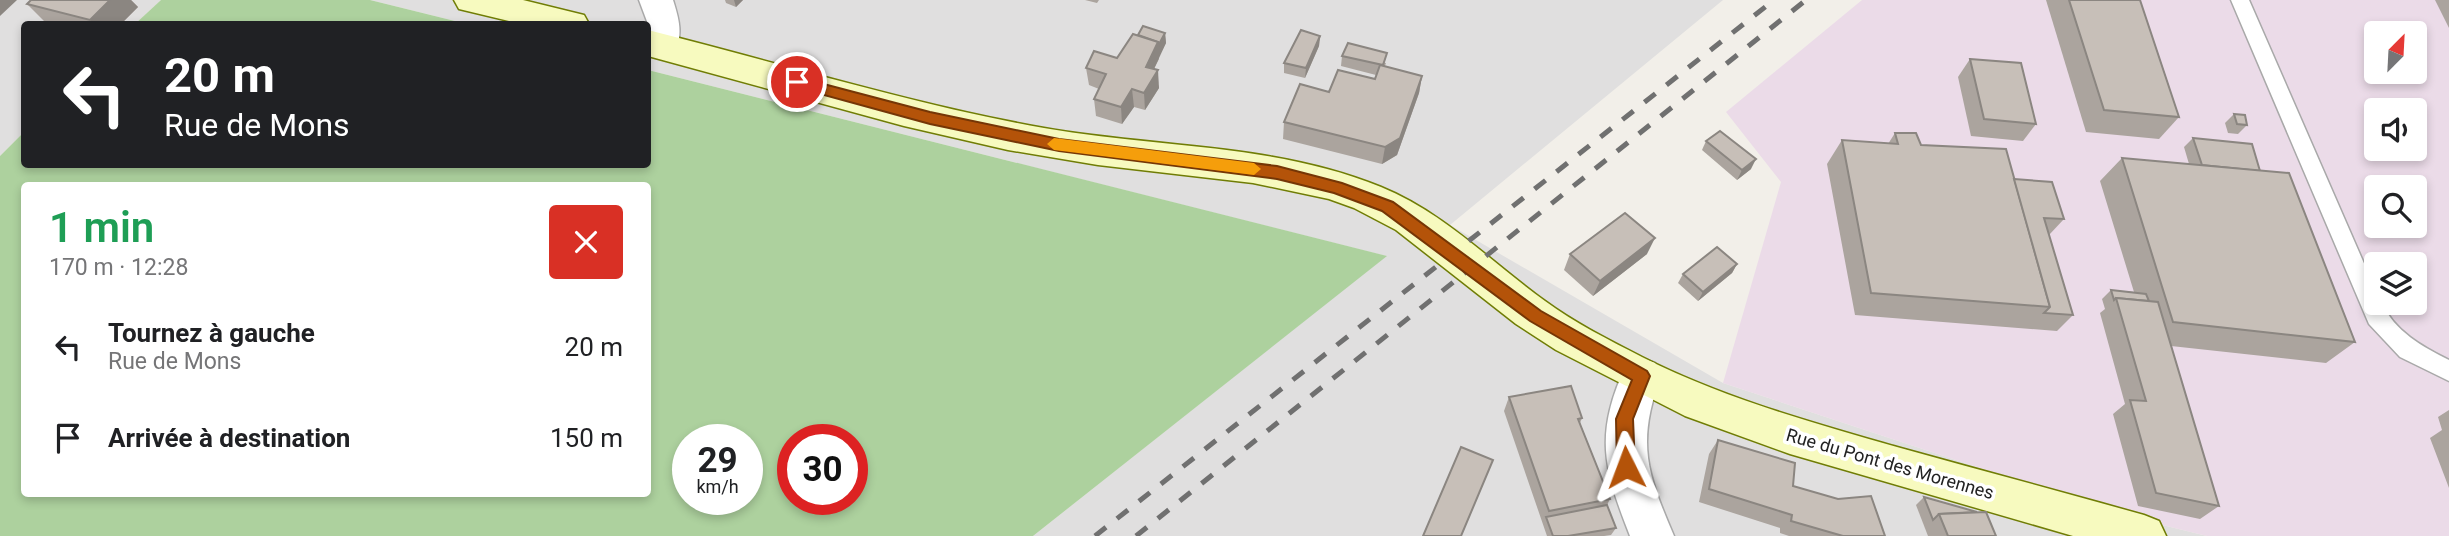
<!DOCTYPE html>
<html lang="fr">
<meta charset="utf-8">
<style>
:root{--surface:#fff;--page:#f6f6f6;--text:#202124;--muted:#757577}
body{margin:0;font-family:Roboto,sans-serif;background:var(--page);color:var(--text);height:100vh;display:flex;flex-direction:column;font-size:26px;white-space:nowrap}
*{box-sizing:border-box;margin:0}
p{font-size:23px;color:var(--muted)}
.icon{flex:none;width:38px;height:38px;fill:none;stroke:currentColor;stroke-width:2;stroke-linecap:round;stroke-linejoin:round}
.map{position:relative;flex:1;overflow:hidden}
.details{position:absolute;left:21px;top:182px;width:630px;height:315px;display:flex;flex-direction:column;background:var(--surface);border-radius:7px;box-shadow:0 4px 10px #0003}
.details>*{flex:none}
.guide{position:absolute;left:21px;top:21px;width:630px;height:147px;border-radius:7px;box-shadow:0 4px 10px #0003;background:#202124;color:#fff;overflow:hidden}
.needle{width:46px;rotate:24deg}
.buttons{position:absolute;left:2364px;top:21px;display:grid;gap:14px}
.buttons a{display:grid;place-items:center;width:63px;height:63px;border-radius:7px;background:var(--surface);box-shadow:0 4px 10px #0003;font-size:35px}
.speed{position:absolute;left:672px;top:424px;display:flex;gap:14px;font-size:35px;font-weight:700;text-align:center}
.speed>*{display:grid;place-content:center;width:91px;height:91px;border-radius:50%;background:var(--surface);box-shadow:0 4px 10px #0003;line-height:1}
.speed small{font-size:18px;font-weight:400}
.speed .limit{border:10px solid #d22;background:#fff;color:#111}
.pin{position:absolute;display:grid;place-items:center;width:60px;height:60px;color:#fff;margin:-30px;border:4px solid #fff;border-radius:50%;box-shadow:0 2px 7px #0007}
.me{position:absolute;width:77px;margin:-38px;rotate:357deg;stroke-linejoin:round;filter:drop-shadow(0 0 5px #0008)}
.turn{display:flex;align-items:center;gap:24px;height:147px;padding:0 28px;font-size:32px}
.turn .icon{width:91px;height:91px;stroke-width:2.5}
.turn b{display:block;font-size:49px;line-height:60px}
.round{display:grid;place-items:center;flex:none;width:74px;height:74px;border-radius:7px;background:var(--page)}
.overview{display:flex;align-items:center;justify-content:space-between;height:119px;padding:0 28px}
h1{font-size:42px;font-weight:600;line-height:52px;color:#1e9e55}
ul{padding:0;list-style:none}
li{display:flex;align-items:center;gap:21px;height:91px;padding:0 28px}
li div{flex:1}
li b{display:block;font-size:26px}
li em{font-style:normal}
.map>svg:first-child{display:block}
.residential{fill:#e0dfdf}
.industrial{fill:#ebdbe8;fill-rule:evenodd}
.forest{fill:#add19e;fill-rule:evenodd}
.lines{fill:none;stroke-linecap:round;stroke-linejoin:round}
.lane-casing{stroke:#a9a9a9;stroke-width:3}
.street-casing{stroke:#a9a9a9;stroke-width:3}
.secondary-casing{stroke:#707d05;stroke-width:3}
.lane{fill:#fff;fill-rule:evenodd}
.street{fill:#fff;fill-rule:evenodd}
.secondary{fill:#f7fabf;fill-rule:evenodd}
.rail{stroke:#707070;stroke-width:5;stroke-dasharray:14 14;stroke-linecap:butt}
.wall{fill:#aba49e}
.shaded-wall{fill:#8b8681}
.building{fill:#c7bfb8;stroke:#8b8681;stroke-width:2}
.route{fill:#b45309;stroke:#753606;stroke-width:2}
.slow{fill:#f59e0b}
.labels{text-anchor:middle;stroke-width:7;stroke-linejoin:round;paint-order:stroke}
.street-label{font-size:18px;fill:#222;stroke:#fff}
</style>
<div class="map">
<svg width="2449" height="536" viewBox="0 0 2449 536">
<rect width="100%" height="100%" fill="#f2efe9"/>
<g class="residential">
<path d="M0,0H161L135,24H24V132L0,156Z"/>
<path d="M370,0H1723L1450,225L1723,383L2126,516L2207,536H1033L1386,256L648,70V24H467Z"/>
</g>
<path class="industrial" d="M1862,0H2449V536H2207L2126,516L1723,383L1781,182L1726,112ZM2376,33H2415V72H2376ZM2376,110H2415V149H2376ZM2376,187H2415V226H2376ZM2376,264H2415V303H2376Z"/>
<g class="forest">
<path d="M161,0H370L467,24H135Z"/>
<path d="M648,70L1387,256L1033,536H0V156L24,132V164H648ZM24,186H648V494H24ZM688,439H747V499H688ZM793,439H852V499H793Z"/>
</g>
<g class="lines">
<g class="lane-casing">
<path id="lane" d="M2231,0H2249L2376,291V303H2382C2394,331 2423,347 2449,360V381L2400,357L2369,324Z"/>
</g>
<g class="street-casing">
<g id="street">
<path d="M639,0H673C679,19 684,36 673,55L661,59L649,55L648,24Z"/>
<path d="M1641,358L1655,363L1661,376C1636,443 1647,473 1674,536H1630C1603,467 1594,434 1627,363Z"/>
</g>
</g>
<g class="secondary-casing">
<g id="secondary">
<path d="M454,0H523L584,15L589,24H522L459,9Z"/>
<path d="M648,30C780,63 910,104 1044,128C1156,148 1274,143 1381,187C1443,212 1491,262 1545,301C1575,323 1609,340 1642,357C1723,398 1810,422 1897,447C1980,470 2062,492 2144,515L2159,521L2166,536H2073L1790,454L1685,416L1556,350L1516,324L1396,230L1354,208L1329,199L1253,183L1098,165L1008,150L904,126L648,56Z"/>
</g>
</g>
<use href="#lane" class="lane"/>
<use href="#street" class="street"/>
<use href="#secondary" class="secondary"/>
<g class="rail">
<path d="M1095,536L1774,0"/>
<path d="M1136,536L1806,0"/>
</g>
</g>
<g class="wall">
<path d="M31,0H131L138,7L121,24H55L45,22L27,4Z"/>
<path d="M725,0H743L736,7L726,3Z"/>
<path d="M1085,0H1099L1097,3Z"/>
<path d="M2046,0H2140L2179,117L2159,139L2086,132Z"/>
<path d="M2435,0H2449V28Z"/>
<path d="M1165,33L1166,43L1159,56V59L1154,69L1159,88L1145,110L1134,107L1122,124L1096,116L1094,99L1099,89L1089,85L1086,68L1117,58L1138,35Z"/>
<path d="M1320,36L1319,46L1305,78L1284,73V63Z"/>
<path d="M1342,56L1386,63L1385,66L1422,76L1419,93L1397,155L1382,164L1283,139L1284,122L1329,92L1375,79L1376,75L1341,66Z"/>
<path d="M1970,59L2036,124L2023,141L1971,136L1958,77Z"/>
<path d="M2234,114L2247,125L2238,134L2228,133L2225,123Z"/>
<path d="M1895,133L1921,145L2014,179L2064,219L2049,235L2073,315L2057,331L1855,315L1827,164L1842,140L1888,144Z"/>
<path d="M2193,138L2260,171L2355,342L2326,363L2171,346L2219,506L2200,519L2138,506L2113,414L2125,404L2100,313L2105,309L2102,299L2111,290L2134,292L2100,181L2122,158L2189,164L2184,147Z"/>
<path d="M1706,141L1751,169L1737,180L1702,150Z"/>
<path d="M1570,254H1647L1593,296L1564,270Z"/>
<path d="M1737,264L1732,273L1698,301L1678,283L1683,274Z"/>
<path d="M1509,397L1582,418L1580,423L1610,499L1607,505L1616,528L1611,535L1604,536H1547L1504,411Z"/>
<path d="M2449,410V488L2430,438L2442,430L2438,417Z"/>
<path d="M1718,440L1793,486L1885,536H1789L1780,533V528L1699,502L1709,454Z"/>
<path d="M1924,497L1996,536H1928L1916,505Z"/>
</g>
<g class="shaded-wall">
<path d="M0,0H17L0,16Z"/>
<path d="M110,0H131L138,7L121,24H95L90,20Z"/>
<path d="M734,0H743L736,7Z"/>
<path d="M1165,33L1166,43L1147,84L1146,67L1158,42Z"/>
<path d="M1320,36L1319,46L1305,78L1306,68Z"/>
<path d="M1158,70L1159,88L1145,110L1144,93Z"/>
<path d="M1422,76L1419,93L1397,155L1382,164L1385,147Z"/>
<path d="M1132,89L1134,107L1122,124L1121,107Z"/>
<path d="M1756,159L1751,169L1737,180L1742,170Z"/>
<path d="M1655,238L1647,254L1593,296L1600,281Z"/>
<path d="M1737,264L1732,273L1698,301L1703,292Z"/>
</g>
<g class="building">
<path d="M31,0H110L90,20L27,4Z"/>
<path d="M2069,0H2140L2179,117L2104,110Z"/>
<path d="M1143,26L1165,33L1158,46V42L1138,35Z"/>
<path d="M1301,30L1320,36L1306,68L1284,63Z"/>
<path d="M1133,34L1158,42L1146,67L1158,70L1144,93L1132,89L1121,107L1094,99L1106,74L1086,68L1094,51L1117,58Z"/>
<path d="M1348,43L1387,53L1383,65L1342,56Z"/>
<path d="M1970,59L2021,63L2036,124L1984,119Z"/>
<path d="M1380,65L1422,76L1400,138L1385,147L1284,122L1300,84L1329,92L1338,70L1375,79Z"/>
<path d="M2234,114L2245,115L2247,125L2237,124Z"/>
<path d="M1720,131L1756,159L1742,170L1706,141Z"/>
<path d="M1895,133H1916L1921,145L2006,149L2050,307L1871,293L1842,140L1898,144Z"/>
<path d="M2193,138L2252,144L2260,171L2202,165Z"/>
<path d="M2122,158L2289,173L2355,342L2173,322Z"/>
<path d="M2014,179L2052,182L2064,219L2044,218L2073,315L2044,313L2050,307Z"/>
<path d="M1625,213L1655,238L1600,281L1570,254Z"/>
<path d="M1717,247L1737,264L1703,292L1683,274Z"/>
<path d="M2111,290L2146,294L2149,301L2116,298L2114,300Z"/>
<path d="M2116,298L2158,302L2219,506L2156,493L2130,400L2146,401Z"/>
<path d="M1571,386L1582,418L1578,419L1610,499L1549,511L1509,397Z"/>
<path d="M1718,440L1795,463L1793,486L1838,499L1871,496L1885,536H1843L1791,521L1792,515L1709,489Z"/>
<path d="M1461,447L1493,460L1461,536H1423Z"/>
<path d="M1924,497L1977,512L1939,514L1933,520Z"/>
<path d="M1607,505L1616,528L1568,536H1553L1546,517Z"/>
<path d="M1986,512L1996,536H1948L1939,514Z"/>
</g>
<path class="route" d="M797,77L930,112L1059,139L1277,166L1342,183L1393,202L1541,311L1647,371L1650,376L1633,419L1635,467L1632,472L1626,475L1620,472L1617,467L1616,419L1632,380L1530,321L1382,211L1334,193L1277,179L1059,151L930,124L791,86L789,82Z"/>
<path class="slow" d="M1054,138L1254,163L1261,169L1254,175L1054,150L1047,144Z"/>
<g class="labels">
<g class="street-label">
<text transform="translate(1890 464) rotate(16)" y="6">Rue du Pont des Morennes</text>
</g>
</g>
</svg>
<div class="buttons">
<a><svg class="needle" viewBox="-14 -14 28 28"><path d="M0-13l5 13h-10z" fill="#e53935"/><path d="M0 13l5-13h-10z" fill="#757577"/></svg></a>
<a><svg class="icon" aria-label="sound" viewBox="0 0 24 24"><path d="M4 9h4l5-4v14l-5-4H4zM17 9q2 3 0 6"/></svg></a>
<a><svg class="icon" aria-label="search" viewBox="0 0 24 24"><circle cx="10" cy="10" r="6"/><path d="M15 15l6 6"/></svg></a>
<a><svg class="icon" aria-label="layers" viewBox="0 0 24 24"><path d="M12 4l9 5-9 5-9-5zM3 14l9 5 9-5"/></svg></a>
</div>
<div class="speed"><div>29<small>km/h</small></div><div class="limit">30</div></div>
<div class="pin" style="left:797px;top:82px;background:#d93025"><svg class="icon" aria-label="arrive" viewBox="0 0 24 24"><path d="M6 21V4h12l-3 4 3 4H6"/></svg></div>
<svg class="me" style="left:1626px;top:467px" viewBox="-20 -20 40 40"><path d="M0-17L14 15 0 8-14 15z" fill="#b45309" stroke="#fff" stroke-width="4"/></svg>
<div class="guide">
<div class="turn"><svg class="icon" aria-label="left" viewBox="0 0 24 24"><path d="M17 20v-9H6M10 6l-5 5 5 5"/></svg><div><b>20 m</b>Rue de Mons</div></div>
</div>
<section class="details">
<div class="overview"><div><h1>1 min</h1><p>170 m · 12:28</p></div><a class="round" style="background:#d93025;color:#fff"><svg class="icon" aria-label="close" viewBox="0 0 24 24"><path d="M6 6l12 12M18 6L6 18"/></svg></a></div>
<ul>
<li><svg class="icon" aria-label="left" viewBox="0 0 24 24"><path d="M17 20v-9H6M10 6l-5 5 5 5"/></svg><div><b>Tournez à gauche</b><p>Rue de Mons</p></div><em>20 m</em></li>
<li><svg class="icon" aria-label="arrive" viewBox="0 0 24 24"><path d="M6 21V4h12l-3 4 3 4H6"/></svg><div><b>Arrivée à destination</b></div><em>150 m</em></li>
</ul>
</section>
</div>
